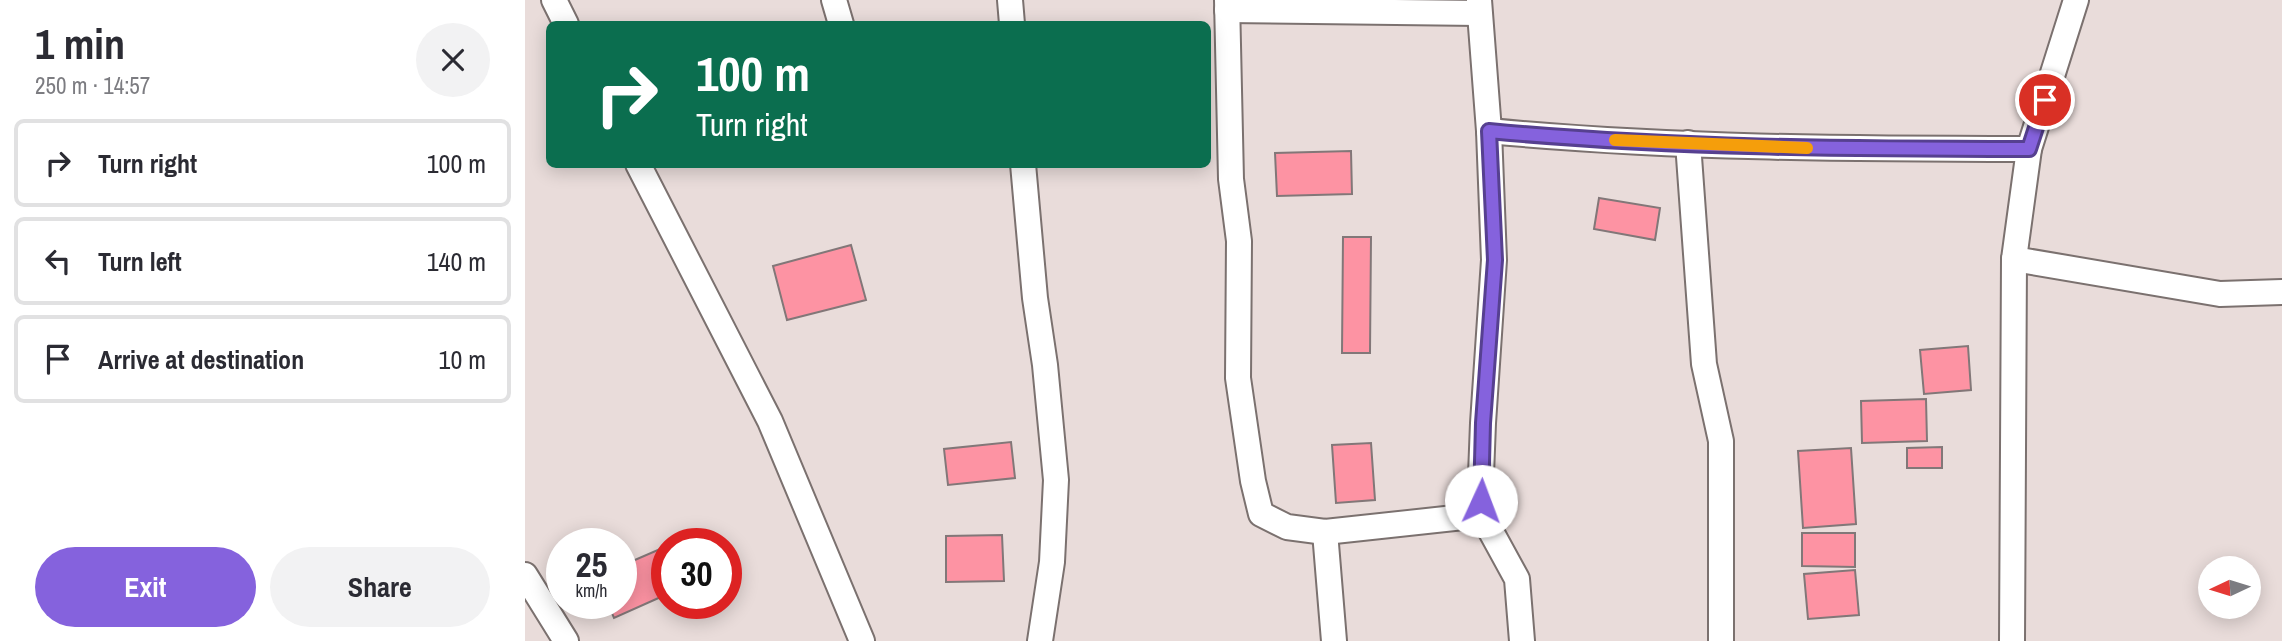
<!DOCTYPE html>
<meta charset="utf-8">
<style>
:root{--surface:#fff;--page:#f2f2f3;--text:#2b2b33;--muted:#7c7c81;--line:#e1e1e2;--accent:#8562dd}
body{margin:0;font-family:"Archivo Narrow",sans-serif;background:var(--page);color:var(--text);height:100vh;display:flex;flex-direction:column;font-size:26px;white-space:nowrap}
*{box-sizing:border-box;margin:0}
p{font-size:23px;color:var(--muted)}
.icon{flex:none;width:38px;height:38px;fill:none;stroke:currentColor;stroke-width:2;stroke-linecap:round;stroke-linejoin:round}
.map{position:relative;flex:1;overflow:hidden}
.details{display:flex;flex-direction:column;background:var(--surface);width:525px}
.details>*{flex:none}
.guide{position:absolute;left:21px;top:21px;width:665px;height:147px;border-radius:10px;box-shadow:0 4px 18px #0003;background:#0b6e4f;color:#fff;overflow:hidden}
.needle{width:46px;rotate:266deg}
.fabs{position:absolute;left:1673px;top:556px;display:grid;gap:14px}
.fabs a{display:grid;place-items:center;width:63px;height:63px;border-radius:50%;background:var(--surface);box-shadow:0 4px 18px #0003;font-size:35px}
.speed{position:absolute;left:21px;top:528px;display:flex;gap:14px;font-size:35px;font-weight:700;text-align:center}
.speed>*{display:grid;place-content:center;width:91px;height:91px;border-radius:50%;background:var(--surface);box-shadow:0 4px 18px #0003;line-height:1}
.speed small{font-size:18px;font-weight:400}
.speed .limit{border:10px solid #d22;background:#fff;color:#111}
.pin{position:absolute;display:grid;place-items:center;width:60px;height:60px;color:#fff;margin:-30px;border:4px solid #fff;border-radius:50%;box-shadow:0 2px 7px #0007}
.me{position:absolute;width:77px;margin:-38px;rotate:2deg;stroke-linejoin:round;filter:drop-shadow(0 0 5px #0008)}
.turn{display:flex;align-items:center;gap:24px;height:147px;padding:0 35px;font-size:32px}
.turn .icon{width:91px;height:91px;stroke-width:2.5}
.turn b{display:block;font-size:49px;line-height:60px}
.round{display:grid;place-items:center;flex:none;width:74px;height:74px;border-radius:37px;background:var(--page)}
.summary{display:flex;align-items:center;justify-content:space-between;height:119px;padding:0 35px}
h1{font-size:42px;font-weight:700;line-height:52px}
.primary-button{display:flex;gap:14px;margin-top:auto;padding:14px 35px}
.primary-button a{flex:1;height:80px;border-radius:42px;background:var(--accent);color:#fff;font-size:28px;font-weight:700;line-height:80px;text-align:center}
.primary-button a+a{background:var(--page);color:var(--text)}
ul{padding:0;list-style:none}
li{display:flex;align-items:center;gap:21px;height:88px;margin:0 14px 10px;padding:0 21px;border:4px solid var(--line);border-radius:10px}
li div{flex:1}
li b{display:block;font-size:26px}
li em{font-style:normal}
main{display:flex;flex:1;min-height:0}
.map>svg:first-child{display:block}
.building{fill:#fd93a3;stroke:#827778;stroke-width:2}
.lines{fill:none;stroke-linecap:round;stroke-linejoin:round}
.minor-casing{stroke:#7b716f;stroke-width:28}
.minor{stroke:#fff;stroke-width:24}
.route-casing{stroke:#564090;stroke-width:18}
.route{stroke:#8562dd;stroke-width:12}
.slow{stroke:#f59e0b;stroke-width:12}
</style>
<main>
<section class="details">
<div class="summary"><div><h1>1 min</h1><p>250 m · 14:57</p></div><a class="round"><svg class="icon" aria-label="close" viewBox="0 0 24 24"><path d="M6 6l12 12M18 6L6 18"/></svg></a></div>
<ul>
<li><svg class="icon" aria-label="right" viewBox="0 0 24 24"><path d="M7 20v-9h11M14 6l5 5-5 5"/></svg><div><b>Turn right</b></div><em>100 m</em></li>
<li><svg class="icon" aria-label="left" viewBox="0 0 24 24"><path d="M17 20v-9H6M10 6l-5 5 5 5"/></svg><div><b>Turn left</b></div><em>140 m</em></li>
<li><svg class="icon" aria-label="arrive" viewBox="0 0 24 24"><path d="M6 21V4h12l-3 4 3 4H6"/></svg><div><b>Arrive at destination</b></div><em>10 m</em></li>
</ul>
<div class="primary-button"><a>Exit</a><a>Share</a></div>
</section>
<div class="map">
<svg width="1757" height="641" viewBox="0 0 1757 641">
<rect width="100%" height="100%" fill="#e9dcda"/>
<g class="building">
<path d="M826,151L827,194L752,196L750,153Z"/>
<path d="M1074,198L1135,208L1130,240L1069,229Z"/>
<path d="M818,237H846L845,353H817Z"/>
<path d="M326,245L341,300L262,320L248,266Z"/>
<path d="M1443,346L1446,390L1399,394L1395,350Z"/>
<path d="M1401,399L1402,441L1337,443L1336,401Z"/>
<path d="M486,442L490,478L423,485L419,449Z"/>
<path d="M846,443L850,500L811,503L807,445Z"/>
<path d="M1417,447V468H1382V448Z"/>
<path d="M1326,448L1331,524L1278,528L1273,451Z"/>
<path d="M1277,533H1330V567L1277,566Z"/>
<path d="M477,535L479,581L421,582V536Z"/>
<path d="M142,546V591L138,593V596L89,618L83,604H96V566Z"/>
<path d="M1330,570L1334,615L1283,619L1279,574Z"/>
</g>
<g class="lines">
<g class="minor-casing">
<g id="minor">
<path d="M29,0L41,24"/>
<path d="M309,0L316,24"/>
<path d="M485,0L487,24"/>
<path d="M702,0L706,179L714,241L713,378L728,481L736,514L762,527L800,532L957,515"/>
<path d="M954,0L964,131L969,260L958,423L955,501L957,515L992,579L997,641"/>
<path d="M702,10L954,13"/>
<path d="M964,131C1144,148 1324,149 1504,149"/>
<path d="M1163,143L1179,364L1196,441V641"/>
<path d="M113,164L245,421L337,641"/>
<path d="M498,164L510,298L520,365L531,480L527,562L515,641"/>
<path d="M1489,259L1695,294L1757,292"/>
<path d="M800,532L809,641"/>
<path d="M0,575L41,641"/>
<path d="M1487,641L1489,259L1504,149L1551,0"/>
</g>
</g>
<use href="#minor" class="minor"/>
</g>
<g class="lines">
<g class="route-casing">
<path id="route" d="M956,501L958,423L970,260L964,131C1144,148 1324,149 1504,149L1520,100"/>
</g>
<use href="#route" class="route"/>
<path class="slow" d="M1090,140L1282,148"/>
</g>
</svg>
<div class="fabs">
<a><svg class="needle" viewBox="-14 -14 28 28"><path d="M0-13l5 13h-10z" fill="#e53935"/><path d="M0 13l5-13h-10z" fill="#7c7c81"/></svg></a>
</div>
<div class="speed"><div>25<small>km/h</small></div><div class="limit">30</div></div>
<div class="pin" style="left:1520px;top:100px;background:#d93025"><svg class="icon" aria-label="arrive" viewBox="0 0 24 24"><path d="M6 21V4h12l-3 4 3 4H6"/></svg></div>
<svg class="me" style="left:956px;top:501px" viewBox="-20 -20 40 40"><circle r="19" fill="#fff"/><path d="M0-13L10 11 0 6-10 11z" fill="#8562dd"/></svg>
<div class="guide">
<div class="turn"><svg class="icon" aria-label="right" viewBox="0 0 24 24"><path d="M7 20v-9h11M14 6l5 5-5 5"/></svg><div><b>100 m</b>Turn right</div></div>
</div>
</div>
</main>
